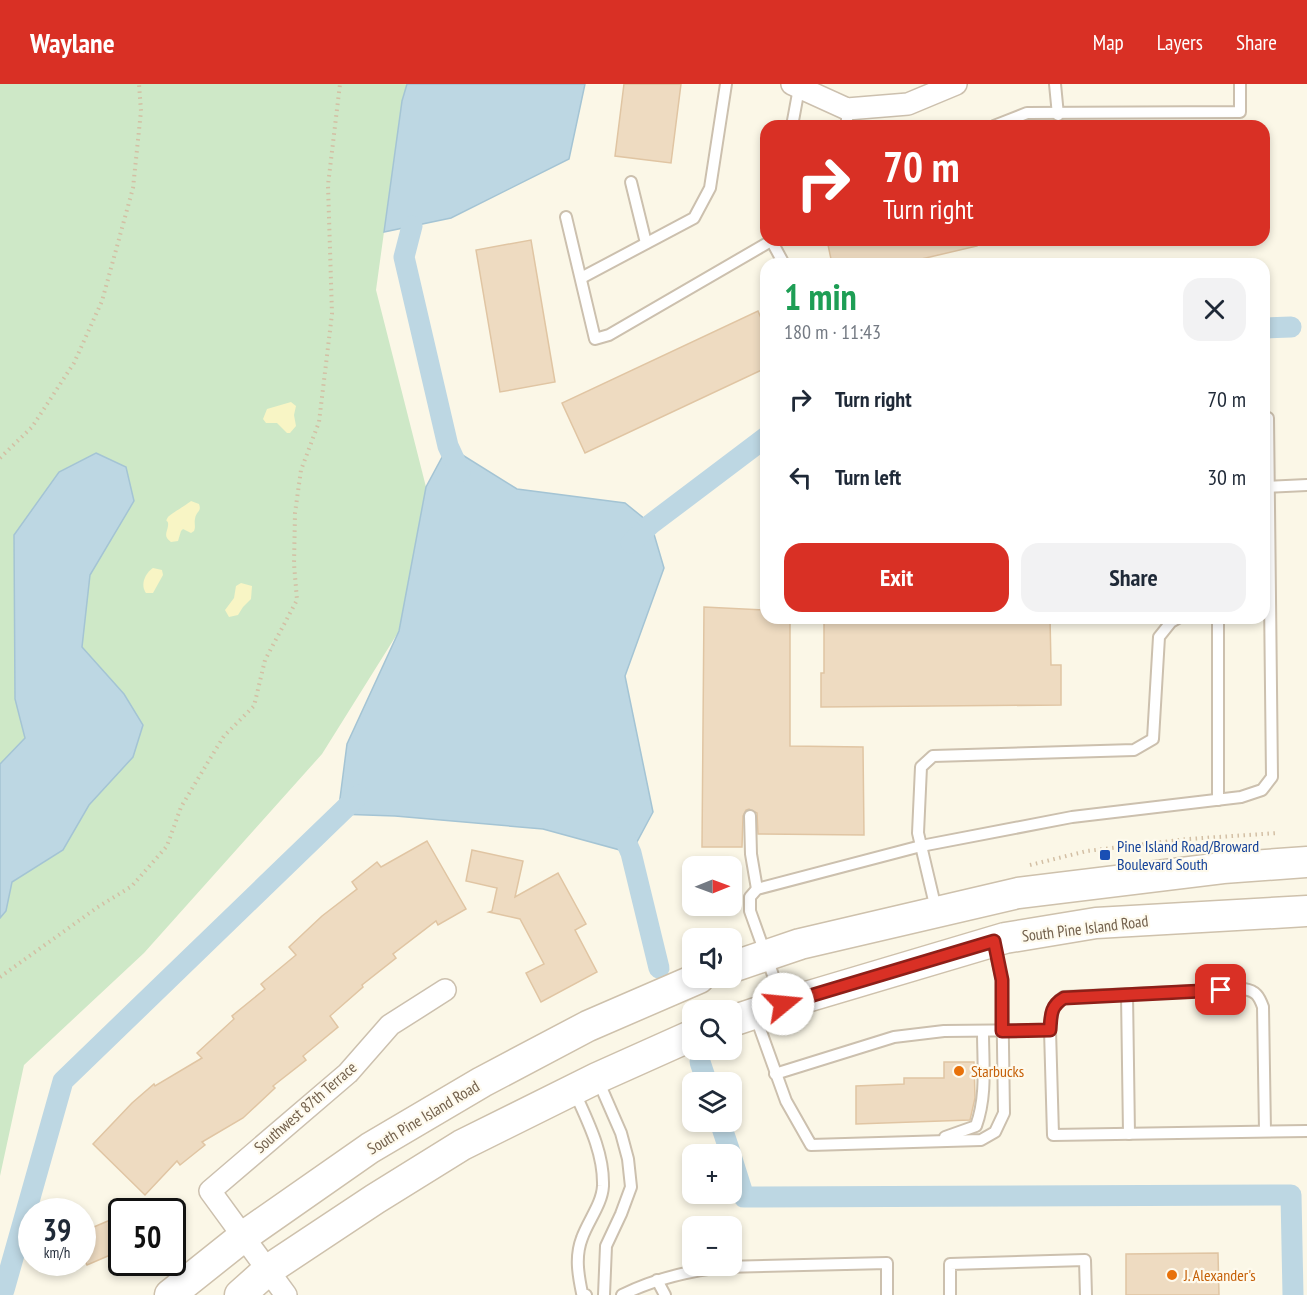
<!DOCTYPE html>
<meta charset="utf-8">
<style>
:root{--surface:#fff;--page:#f2f2f3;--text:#1f2937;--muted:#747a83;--accent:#d93025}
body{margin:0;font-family:"PT Sans Narrow",sans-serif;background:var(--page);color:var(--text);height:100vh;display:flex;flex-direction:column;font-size:22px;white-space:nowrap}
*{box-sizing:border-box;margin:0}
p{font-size:20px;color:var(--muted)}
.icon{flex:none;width:33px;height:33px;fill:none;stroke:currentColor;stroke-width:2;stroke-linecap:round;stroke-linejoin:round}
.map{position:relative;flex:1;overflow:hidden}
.sheet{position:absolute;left:760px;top:174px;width:510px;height:366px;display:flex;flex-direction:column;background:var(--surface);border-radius:18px;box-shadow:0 3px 9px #0003}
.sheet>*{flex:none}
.top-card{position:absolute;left:760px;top:36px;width:510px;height:126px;border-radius:18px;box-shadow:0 3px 9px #0003;background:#d93025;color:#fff;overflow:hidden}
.needle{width:39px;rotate:89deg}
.buttons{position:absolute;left:682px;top:772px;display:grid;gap:12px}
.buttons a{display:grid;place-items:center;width:60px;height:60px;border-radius:12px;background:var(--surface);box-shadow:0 3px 9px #0003;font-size:30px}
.speed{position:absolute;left:18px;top:1114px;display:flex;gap:12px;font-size:30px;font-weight:700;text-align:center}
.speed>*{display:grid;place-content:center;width:78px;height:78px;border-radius:50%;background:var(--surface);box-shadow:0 3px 9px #0003;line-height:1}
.speed small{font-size:15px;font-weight:400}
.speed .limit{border:3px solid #111;border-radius:9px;background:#fff;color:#111}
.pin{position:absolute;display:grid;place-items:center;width:51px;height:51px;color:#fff;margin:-26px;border-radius:12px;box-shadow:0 3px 9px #0006}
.me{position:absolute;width:66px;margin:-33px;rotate:73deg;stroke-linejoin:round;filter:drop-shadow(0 0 4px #0008)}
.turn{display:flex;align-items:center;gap:21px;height:126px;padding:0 24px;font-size:27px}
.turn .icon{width:78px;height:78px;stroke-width:2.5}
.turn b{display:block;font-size:42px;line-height:51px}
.round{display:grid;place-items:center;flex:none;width:63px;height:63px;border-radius:18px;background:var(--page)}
.overview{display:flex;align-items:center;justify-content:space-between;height:102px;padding:0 24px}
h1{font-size:36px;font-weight:700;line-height:45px;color:#1e9e55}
.action{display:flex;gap:12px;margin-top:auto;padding:12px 24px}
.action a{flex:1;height:69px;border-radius:18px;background:var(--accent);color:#fff;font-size:24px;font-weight:700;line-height:69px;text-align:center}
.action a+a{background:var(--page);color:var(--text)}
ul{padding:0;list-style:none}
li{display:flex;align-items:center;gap:18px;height:78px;padding:0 24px}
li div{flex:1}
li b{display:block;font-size:22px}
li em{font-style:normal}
header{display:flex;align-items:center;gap:36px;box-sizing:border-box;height:84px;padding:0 30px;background:var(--accent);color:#fff}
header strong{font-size:28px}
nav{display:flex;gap:33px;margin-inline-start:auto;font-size:21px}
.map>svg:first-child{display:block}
.green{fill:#cee8c7}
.sand{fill:#f8f5c5}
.water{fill:#bdd7e3;stroke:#a4c4d4;stroke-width:1.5}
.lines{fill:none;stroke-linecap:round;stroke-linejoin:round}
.canal{stroke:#bdd7e3;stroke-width:21}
.building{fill:#eedbc1;stroke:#e0c5a3;stroke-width:1.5}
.service-casing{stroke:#ccc0ae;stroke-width:14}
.minor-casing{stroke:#ccc0ae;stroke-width:24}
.secondary-casing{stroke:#cec1ac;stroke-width:33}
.path{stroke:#d3bfa4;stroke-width:4;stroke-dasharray:1.5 4.5;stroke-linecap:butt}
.service{stroke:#fff;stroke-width:10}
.minor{stroke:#fff;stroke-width:21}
.secondary{stroke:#fff;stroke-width:30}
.route-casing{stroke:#8d1f18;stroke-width:15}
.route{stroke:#d93025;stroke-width:10}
.transit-dot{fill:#1a4fb4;stroke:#fefaed;stroke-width:2}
.food-dot{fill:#e8710a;stroke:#fefaed;stroke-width:2}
.labels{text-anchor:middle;stroke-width:4.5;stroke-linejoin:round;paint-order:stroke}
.transit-label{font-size:16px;fill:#164399;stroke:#fefaed;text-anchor:start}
.street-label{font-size:16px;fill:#73614d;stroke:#fefaed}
.food-label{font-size:16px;fill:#c56008;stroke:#fefaed;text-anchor:start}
</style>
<header>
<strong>Waylane</strong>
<nav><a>Map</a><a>Layers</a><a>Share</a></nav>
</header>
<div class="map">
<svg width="1307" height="1211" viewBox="0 0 1307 1211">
<rect width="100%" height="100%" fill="#fbf7e7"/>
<path class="green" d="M0,0H407L402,17L376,206L426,403L399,547L322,670L144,869L24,981L0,1092Z"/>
<g class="sand">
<path d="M291,318L296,322L294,331L296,342L290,349H287L277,339H266L263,335L267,325Z"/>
<path d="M191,417L199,420C202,428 196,427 195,435C194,440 196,442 194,447L191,449L183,445L181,447L178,457L171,458C163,452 167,449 168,442C169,434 164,440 168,433C169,431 188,420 191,417Z"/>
<path d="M153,484L162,486L163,491L153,509H146C140,501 145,489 153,484Z"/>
<path d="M241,499L252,502L251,515L243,523L238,531L229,533L225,526L234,514L236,502Z"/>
</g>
<g class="water">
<path d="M407,0H585L569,75L451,134L384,148L402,17Z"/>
<path d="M448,362L517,405L625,419L651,440L664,484L625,592L653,728L631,769L543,745L395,732L338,730L347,660L399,547L426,403Z"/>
<path d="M96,369L126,383L134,417L90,491L82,563L124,610L143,641L133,673L89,721L63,766L12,798L6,827L0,834V680L25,654L15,615L14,451L59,388Z"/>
</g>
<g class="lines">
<g class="canal">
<path d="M412,142L404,173L448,362L460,388"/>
<path d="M1264,244L1291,243"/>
<path d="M631,459L651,440L766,353"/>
<path d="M620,744L631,769L659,884"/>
<path d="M700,978L707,999"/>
<path d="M720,1038L731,1071"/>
<path d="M732,1075L744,1113L1291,1111L1293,1211"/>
<path d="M0,1210L4,1206L63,997L359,711"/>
</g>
</g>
<g class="building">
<path d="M624,0H681L671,79L615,72Z"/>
<path d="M531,156L555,298L500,308L476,166Z"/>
<path d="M827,156H976L977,162L900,180H832Z"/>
<path d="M758,227L766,246V284L585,369L562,319Z"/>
<path d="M704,523L766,526V534H790V662L863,663L864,751L758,750L757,729L749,725L746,726L743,732L742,763H702Z"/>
<path d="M1050,534L1051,581H1061V621L821,623V589H824V536Z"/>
<path d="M427,757L466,825L438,841L436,837L393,870L396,874L362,901L363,903L330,932L338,943L303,972L306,976L273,1002L275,1004L243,1034L202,1058L205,1061L180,1081L177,1077L145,1111L93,1060L132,1019L154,1000L155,1002L202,974L197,969L234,935L232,932L265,905L261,900L296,871L289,863L322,832L357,805L352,798L377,778L381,783Z"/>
<path d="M472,766L523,777L515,813L558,789L586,840L575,846L597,888L541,918L526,889L544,880L520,835L489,828L492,827L497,804L466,797Z"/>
<path d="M944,978H974L975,1014L970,1036L856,1040V1002L904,1000V994H944Z"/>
<path d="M122,1131V1166L87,1181L82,1170V1148Z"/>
<path d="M1218,1169L1219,1211H1126V1170Z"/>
</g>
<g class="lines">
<g class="service-casing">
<g id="service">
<path d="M1055,0L1058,31"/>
<path d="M847,25V42"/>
<path d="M792,42L799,4"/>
<path d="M994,42L1027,29L1240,28V0"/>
<path d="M631,98L646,159"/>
<path d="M566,133L595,255L609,251L771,157"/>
<path d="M771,156L784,180"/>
<path d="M581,194L694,134L710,104L726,0"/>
<path d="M1264,403L1307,401"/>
<path d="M1218,716V534"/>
<path d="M750,732L751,770L757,805"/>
<path d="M936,825L918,749L921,683L933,672L1134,666L1153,655L1159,553L1171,538L1178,534"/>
<path d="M1127,910L1129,1050"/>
<path d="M783,919L750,827V813L757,805L921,762L1072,733L1241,713L1262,706L1272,693L1268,334"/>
<path d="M755,931L786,1017L811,1061L981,1056L995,1048L1004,1029L1002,896L994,861"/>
<path d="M1050,946L1053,1051L1307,1047"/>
<path d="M775,990L894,953L944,947L1050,946C1051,932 1050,922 1064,913L1244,905C1256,907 1259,912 1263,923L1265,1047"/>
<path d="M597,994L621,1049L628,1075L631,1103L621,1130L606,1162L604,1211"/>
<path d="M575,1009C588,1038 604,1069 603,1102C602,1120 588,1137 582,1154C575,1172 578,1190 582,1209L586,1211"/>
<path d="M945,1053L976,1042C987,1012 983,979 983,948"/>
<path d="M657,1196L665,1211"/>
<path d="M622,1211C654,1195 688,1187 723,1183L887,1179V1211"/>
<path d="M950,1211V1180L1085,1176L1086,1211"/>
</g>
</g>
<g class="minor-casing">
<g id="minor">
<path d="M792,0L847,25L908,20L956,0"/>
<path d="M286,1211L210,1107L348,989L390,941L445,906"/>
</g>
</g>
<g class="secondary-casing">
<g id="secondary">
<path d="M732,883L800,860L1018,809L1223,784L1307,778"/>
<path d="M732,937L783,920L1005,854L1096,839L1307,827"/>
<path d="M170,1211L244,1152L370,1064L482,998L588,942L699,894"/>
<path d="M240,1211L268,1186L375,1115L462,1061L597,994L693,951"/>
</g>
</g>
<g class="path">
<path d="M0,374L32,343L74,279L102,217L133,104L141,27L139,0"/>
<path d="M1030,781L1087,767L1188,755L1278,749"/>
<path d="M0,893L98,823L132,802L167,762L181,723L208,678L224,652L254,622L265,576L297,516L294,480L295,429L301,386L319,338L332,230L328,101L340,0"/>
</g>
<use href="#service" class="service"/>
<use href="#minor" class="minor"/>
<use href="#secondary" class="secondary"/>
</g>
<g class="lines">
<g class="route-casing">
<path id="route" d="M783,920L994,857L1002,896V947L1050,946C1051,932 1050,922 1064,914L1221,906"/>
</g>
<use href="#route" class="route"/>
</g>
<rect class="transit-dot" x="1099" y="765" width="12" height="12" rx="3"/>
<g class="food-dot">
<circle cx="959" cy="987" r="6"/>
<circle cx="1172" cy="1191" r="6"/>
</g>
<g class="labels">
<g class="transit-label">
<text x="1117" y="768">Pine Island Road/Broward<tspan x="1117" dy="18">Boulevard South</tspan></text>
</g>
<g class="street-label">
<text transform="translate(1085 844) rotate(-7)" y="6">South Pine Island Road</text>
<text transform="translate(305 1023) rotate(-41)" y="6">Southwest 87th Terrace</text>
<text transform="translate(423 1033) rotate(-31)" y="6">South Pine Island Road</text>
</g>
<g class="food-label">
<text x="971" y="993">Starbucks</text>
<text x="1184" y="1197">J. Alexander's</text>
</g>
</g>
</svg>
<div class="buttons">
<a><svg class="needle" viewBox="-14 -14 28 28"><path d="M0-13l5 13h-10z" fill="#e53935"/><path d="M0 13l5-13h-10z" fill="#747a83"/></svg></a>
<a><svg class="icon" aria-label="sound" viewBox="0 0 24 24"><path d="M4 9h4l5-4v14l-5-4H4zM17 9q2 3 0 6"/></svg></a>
<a><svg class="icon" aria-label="search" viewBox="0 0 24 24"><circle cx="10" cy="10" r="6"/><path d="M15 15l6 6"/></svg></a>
<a><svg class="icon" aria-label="layers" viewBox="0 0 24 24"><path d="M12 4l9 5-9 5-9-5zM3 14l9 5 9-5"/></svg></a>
<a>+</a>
<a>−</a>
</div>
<div class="speed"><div>39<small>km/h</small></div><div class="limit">50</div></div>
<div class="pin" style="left:1221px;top:906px;background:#d93025"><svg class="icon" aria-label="arrive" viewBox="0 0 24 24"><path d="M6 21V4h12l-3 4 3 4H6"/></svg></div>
<svg class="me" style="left:783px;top:920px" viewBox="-20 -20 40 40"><circle r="19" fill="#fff"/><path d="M0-13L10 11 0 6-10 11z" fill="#d93025"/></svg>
<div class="top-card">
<div class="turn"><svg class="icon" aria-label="right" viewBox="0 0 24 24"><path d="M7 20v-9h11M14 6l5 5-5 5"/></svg><div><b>70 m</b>Turn right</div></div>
</div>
<section class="sheet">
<div class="overview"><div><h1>1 min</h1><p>180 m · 11:43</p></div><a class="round"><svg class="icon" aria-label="close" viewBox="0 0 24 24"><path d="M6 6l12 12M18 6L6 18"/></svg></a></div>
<ul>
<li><svg class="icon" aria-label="right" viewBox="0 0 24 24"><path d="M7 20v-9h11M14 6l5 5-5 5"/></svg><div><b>Turn right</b></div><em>70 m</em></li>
<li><svg class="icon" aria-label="left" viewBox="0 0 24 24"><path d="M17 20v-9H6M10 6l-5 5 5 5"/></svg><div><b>Turn left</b></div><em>30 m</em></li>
</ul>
<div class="action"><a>Exit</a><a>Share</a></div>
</section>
</div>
